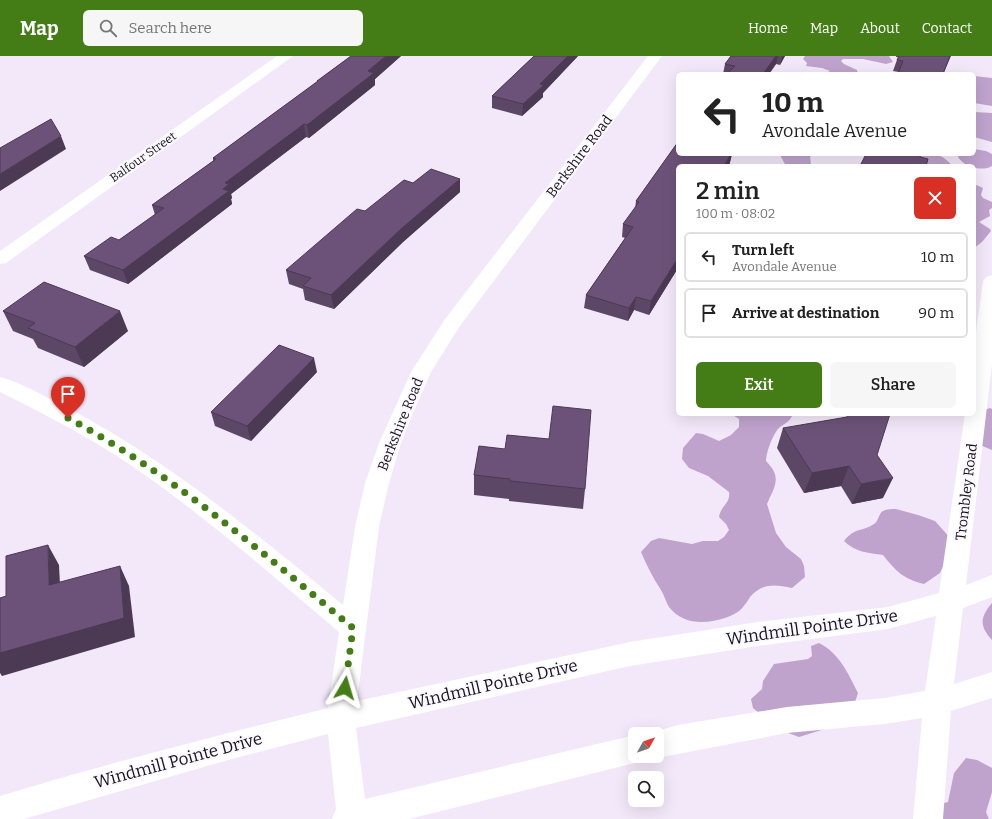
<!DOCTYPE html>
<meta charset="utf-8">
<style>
:root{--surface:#fff;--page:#f6f6f6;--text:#222;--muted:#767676;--line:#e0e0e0;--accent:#447d15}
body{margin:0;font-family:Bitter,serif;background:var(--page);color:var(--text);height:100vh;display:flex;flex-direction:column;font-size:15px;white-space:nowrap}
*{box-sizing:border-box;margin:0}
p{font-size:13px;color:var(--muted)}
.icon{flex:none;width:22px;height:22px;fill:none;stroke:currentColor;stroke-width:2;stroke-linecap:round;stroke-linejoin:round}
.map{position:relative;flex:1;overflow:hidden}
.panel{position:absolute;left:676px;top:108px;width:300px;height:252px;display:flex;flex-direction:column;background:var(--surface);border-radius:6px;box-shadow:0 4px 16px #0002}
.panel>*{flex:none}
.top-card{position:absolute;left:676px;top:16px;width:300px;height:84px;border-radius:6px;box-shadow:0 4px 16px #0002;background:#fff;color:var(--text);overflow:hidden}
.needle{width:26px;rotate:50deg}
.controls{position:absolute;left:628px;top:671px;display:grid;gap:8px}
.controls a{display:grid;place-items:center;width:36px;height:36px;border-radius:6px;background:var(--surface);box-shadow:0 4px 16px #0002;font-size:20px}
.pin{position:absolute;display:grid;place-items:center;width:34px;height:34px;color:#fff;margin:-41px -17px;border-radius:50% 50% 50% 0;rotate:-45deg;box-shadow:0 0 4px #0007}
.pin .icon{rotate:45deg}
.me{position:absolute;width:44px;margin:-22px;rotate:7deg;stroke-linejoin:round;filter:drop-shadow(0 0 3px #0008)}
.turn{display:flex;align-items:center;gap:14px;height:84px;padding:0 20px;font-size:18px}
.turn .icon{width:52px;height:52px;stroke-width:2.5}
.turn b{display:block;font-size:28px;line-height:34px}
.round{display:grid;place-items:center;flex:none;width:42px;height:42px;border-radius:6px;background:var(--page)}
.headline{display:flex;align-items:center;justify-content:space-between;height:68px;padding:0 20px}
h1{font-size:24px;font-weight:600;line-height:30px}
.action{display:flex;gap:8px;margin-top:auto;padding:8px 20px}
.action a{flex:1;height:46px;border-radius:6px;background:var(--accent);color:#fff;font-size:16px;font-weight:600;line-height:46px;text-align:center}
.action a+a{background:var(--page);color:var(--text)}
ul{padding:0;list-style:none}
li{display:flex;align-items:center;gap:12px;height:50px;margin:0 8px 6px;padding:0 12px;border:2px solid var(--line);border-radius:6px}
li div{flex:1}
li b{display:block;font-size:15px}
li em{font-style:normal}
header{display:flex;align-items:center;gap:24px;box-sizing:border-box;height:56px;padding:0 20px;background:var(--accent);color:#fff}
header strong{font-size:19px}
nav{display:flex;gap:22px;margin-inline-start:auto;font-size:14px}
.search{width:280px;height:36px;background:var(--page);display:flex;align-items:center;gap:10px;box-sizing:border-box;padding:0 14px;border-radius:6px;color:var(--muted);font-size:15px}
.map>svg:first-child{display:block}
.forest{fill:#bfa3cd}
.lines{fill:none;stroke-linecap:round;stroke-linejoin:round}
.street{fill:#fff;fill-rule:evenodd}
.wall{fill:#5d4767}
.shaded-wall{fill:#4c3954}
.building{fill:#6c5278;stroke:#4c3954}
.route{stroke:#447d15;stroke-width:7;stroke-dasharray:0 12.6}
.labels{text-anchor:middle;stroke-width:4;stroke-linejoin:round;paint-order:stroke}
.far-street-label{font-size:12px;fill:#18151a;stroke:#fcf8ff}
.street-label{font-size:14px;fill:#18151a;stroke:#fcf8ff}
.near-street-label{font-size:17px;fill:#18151a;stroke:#fcf8ff}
</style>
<header>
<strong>Map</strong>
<div class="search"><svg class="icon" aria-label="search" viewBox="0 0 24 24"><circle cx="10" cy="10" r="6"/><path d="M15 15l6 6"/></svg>Search here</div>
<nav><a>Home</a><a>Map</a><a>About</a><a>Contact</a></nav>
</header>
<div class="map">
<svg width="992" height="763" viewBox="0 0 992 763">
<rect width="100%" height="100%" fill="#f3e8f9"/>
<g class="forest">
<path d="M805,0H889L893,6L886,8L863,3H843L841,5L844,8L857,14L858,18H813L826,17L830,15L822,12L806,10L807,7L803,3Z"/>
<path d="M974,20L992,22V50L974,47Z"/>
<path d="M974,56L992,57V86L974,81Z"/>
<path d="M974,93L986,95L992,98V110C982,116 964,111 958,101L959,98H974Z"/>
<path d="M782,98H810L811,110H786L781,101Z"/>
<path d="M919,98C933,98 943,97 952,110H906Z"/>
<path d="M974,128L983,132L981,139L983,142L992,146V152L989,154L990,160L979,166L990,173L991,175L982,186L974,192Z"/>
<path d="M990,352L992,353V394L980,389L977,357Z"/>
<path d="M731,358H793C790,365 786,367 780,371C773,377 766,397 766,405C783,422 774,431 767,448L776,477L786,491L801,503L804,510L805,521L792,532C775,528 762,527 750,541C747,546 743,552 739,555C731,561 722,563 713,565C696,568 680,565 669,551C666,546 664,539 661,534C653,522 647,510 641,496L651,485L659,482L692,488L703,485H718L724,481L729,474L726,468L719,461C720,451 731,447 729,436L708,420L689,412L682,403L683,392L696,377L703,378L719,385L731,379L739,371V363Z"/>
<path d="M896,453L918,459L935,465L951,483L950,495L940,517L924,528C903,523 896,515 883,499C868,497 855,496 844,485C855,471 862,476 874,468C879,465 878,458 883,455C887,453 892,453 896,453Z"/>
<path d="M992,547V584C979,570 980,561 992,547Z"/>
<path d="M819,587C839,597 848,617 858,637L853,652L828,672L799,681L780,674L753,652L751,643L762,633L763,625L774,608L808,603L812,600L811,590Z"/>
<path d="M966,702L977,704L992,712V736L986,756L989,763H925L935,749L948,746L954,717Z"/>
</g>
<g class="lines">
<g class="street">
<path d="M277,0H293L6,207L0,208V195Z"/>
<path d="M648,0H662L460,270L431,316L416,350L401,387L389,427L379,471L357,645L630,586L758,566L888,551L939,537L965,358H974V291L983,225L986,221L992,219V308L966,529L992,519V541L963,552L954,628L992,616V642L951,655L943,763H913L922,662L884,668L787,677L657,702L652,700H657V678H647L678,669L787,651L884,642L925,635L936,560L888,573L758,590L630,610L356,672L365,743L635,679V700H647L645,703L635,707L409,763H332L336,753L328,678L228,704L24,763H0V740C109,707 218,679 328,652L339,576C267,515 196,452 117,400C79,376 40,356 0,336V321C23,327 45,341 66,351C168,404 255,477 343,549L355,471L365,427L379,387L411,316L445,263Z"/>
</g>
</g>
<g class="wall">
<path d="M351,0H401L375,23V29L309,82L306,81L231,138L232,142L231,143L232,148L128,228L90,214L84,200L119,184L155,159L152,149L213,105V102L317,26V25Z"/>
<path d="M534,0H578L543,37V41L522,60L492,52V40Z"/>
<path d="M731,0H785L780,9L776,8L769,18H723L725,8Z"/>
<path d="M896,0H951L943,18L899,16L893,15L898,1H896Z"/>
<path d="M678,86V98H732L729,110H678V212L649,259L634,254L628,265L584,252L586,239L625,182L622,181L623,168L635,153L636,145Z"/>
<path d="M460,123V136L403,186L334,253L305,244L303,233L289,228L286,214L365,155Z"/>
<path d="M3,255L128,275L84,311L38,292L33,283L13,275Z"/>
<path d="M317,316L251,385L215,370L211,356Z"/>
<path d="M783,372L877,399L883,442L852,448L841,430L804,437L777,392Z"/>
<path d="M479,390L585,433L583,453L509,445V443L474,439V419Z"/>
</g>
<g class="shaded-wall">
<path d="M386,0H401L375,23V29L309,82L307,69Z"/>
<path d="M568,0H578L543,37V41L522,60L523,48L540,28Z"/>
<path d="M776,0H778L776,8L769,18H763Z"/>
<path d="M782,0H785L780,9Z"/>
<path d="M304,68L306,81L231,138L232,142L231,143L232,148L128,228L123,214L223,133L225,127Z"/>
<path d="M61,80L66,93L0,135V118Z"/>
<path d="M732,98L729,110H724Z"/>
<path d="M460,123V136L403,186L334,253L331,239L402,172Z"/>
<path d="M678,202V212L649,259L651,245Z"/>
<path d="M636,241L634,254L628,265L629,252Z"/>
<path d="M120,255L128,275L84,311L75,291Z"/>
<path d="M314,302L317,316L251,385L247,370Z"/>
<path d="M849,410L841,430L804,437L812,417Z"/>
<path d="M893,422L883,442L852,448L861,428Z"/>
<path d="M48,489L59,509L61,549L49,529Z"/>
<path d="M120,510L129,530L135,581L2,620L0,617V597Z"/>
</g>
<g class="building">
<path d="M351,0H386L368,15L374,17L307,69L304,68L225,127L229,128L223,133L229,135L123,214L84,200L111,181L119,184L164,152L152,149L216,103L213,102L318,25H317Z"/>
<path d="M534,0H568L540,28L544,29L523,48L492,40Z"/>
<path d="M731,0H776L763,18H727L735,10L725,8Z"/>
<path d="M899,0H950L943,18H898L903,5L897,4Z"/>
<path d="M51,63L61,80L0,118V92Z"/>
<path d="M678,86V98H731L724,110H678V190L676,193L678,194V202L651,245L636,241L629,252L586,239L633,171L623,168L639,146L636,145Z"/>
<path d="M866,98H921L920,101L928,103L926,110H860Z"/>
<path d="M431,113L460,123L402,172L331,239L303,230L311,222L286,214L357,153L365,155L404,124L413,127Z"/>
<path d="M44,226L120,255L75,291L28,272L35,267L3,255Z"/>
<path d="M279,289L314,302L247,370L211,356Z"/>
<path d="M553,350L591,354L585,433L510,425V423L474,419L479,390L505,393L507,379L549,383Z"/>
<path d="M848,358H890L877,399L893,422L861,428L849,410L812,417L783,372L847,361Z"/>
<path d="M48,489L49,529L120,510L124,562L0,597V542L6,540V500Z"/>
</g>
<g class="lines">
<path class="route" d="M68,362C172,418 262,496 353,572L345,632"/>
</g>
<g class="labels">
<g class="far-street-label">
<text transform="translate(143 101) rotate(-35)" y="4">Balfour Street</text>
</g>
<g class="street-label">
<text transform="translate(579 100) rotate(-53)" y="5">Berkshire Road</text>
<text transform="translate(400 368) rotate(-68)" y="5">Berkshire Road</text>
<text transform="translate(966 436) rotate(-83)" y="5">Trombley Road</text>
</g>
<g class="near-street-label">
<text transform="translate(812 571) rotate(-8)" y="6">Windmill Pointe Drive</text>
<text transform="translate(493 628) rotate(-13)" y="6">Windmill Pointe Drive</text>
<text transform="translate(178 704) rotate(-15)" y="6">Windmill Pointe Drive</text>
</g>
</g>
</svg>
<div class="controls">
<a><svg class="needle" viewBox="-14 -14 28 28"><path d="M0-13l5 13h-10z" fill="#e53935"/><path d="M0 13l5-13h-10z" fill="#767676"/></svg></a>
<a><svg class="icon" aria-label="search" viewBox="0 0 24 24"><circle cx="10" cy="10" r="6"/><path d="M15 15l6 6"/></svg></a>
</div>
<div class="pin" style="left:68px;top:362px;background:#d93025"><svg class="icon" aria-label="arrive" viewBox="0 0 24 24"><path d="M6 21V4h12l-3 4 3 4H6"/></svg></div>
<svg class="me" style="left:345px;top:632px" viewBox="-20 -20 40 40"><path d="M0-17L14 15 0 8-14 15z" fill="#447d15" stroke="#fff" stroke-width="4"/></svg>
<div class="top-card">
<div class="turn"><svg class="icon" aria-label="left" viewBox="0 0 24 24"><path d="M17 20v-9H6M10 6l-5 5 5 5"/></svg><div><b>10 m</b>Avondale Avenue</div></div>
</div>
<section class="panel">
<div class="headline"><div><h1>2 min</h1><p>100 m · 08:02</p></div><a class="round" style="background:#d93025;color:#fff"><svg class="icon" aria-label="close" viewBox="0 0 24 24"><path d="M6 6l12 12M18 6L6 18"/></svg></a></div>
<ul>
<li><svg class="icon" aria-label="left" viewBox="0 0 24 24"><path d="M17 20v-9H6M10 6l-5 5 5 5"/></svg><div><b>Turn left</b><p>Avondale Avenue</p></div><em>10 m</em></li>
<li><svg class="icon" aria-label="arrive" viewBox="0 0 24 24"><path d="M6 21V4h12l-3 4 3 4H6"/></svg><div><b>Arrive at destination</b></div><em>90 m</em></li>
</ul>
<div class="action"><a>Exit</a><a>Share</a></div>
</section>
</div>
